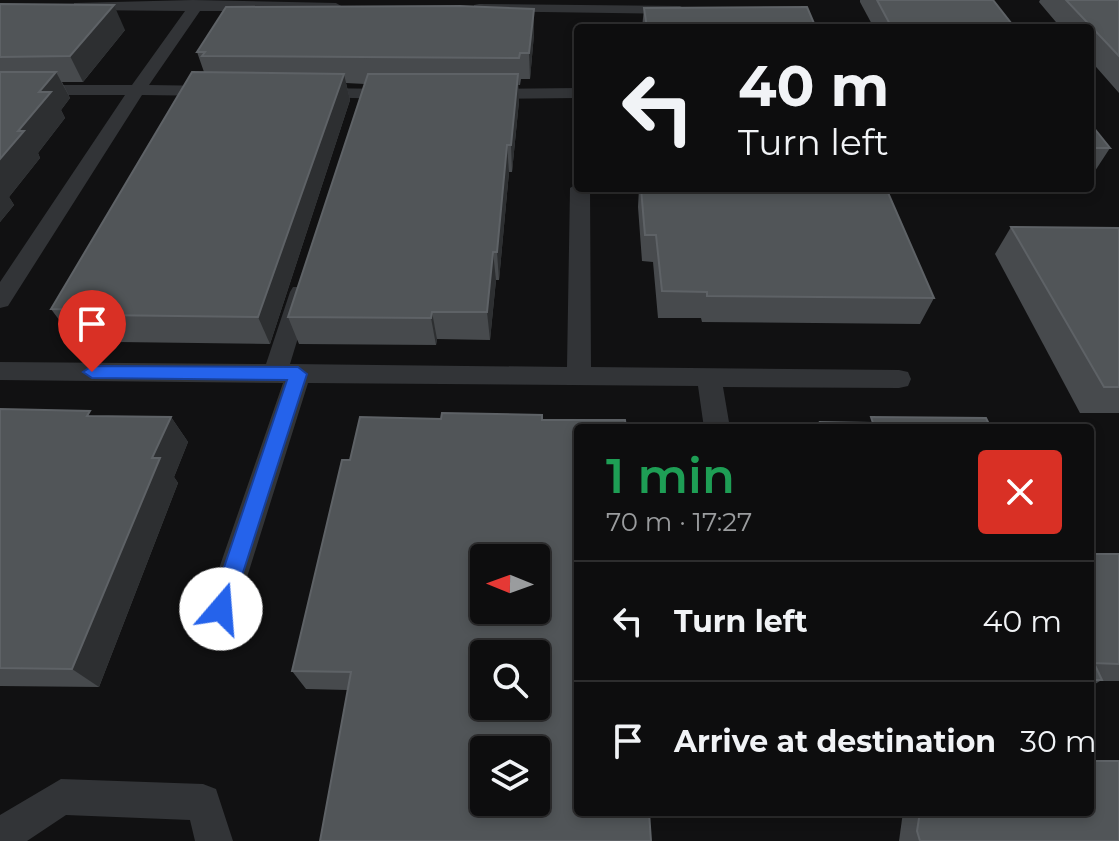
<!DOCTYPE html>
<meta charset="utf-8">
<style>
:root{--surface:#0d0d0e;--page:#161617;--text:#f1f3f6;--muted:#9a9c9e;--line:#2d2d2e}
body{margin:0;font-family:Montserrat,sans-serif;background:var(--page);color:var(--text);height:100vh;display:flex;flex-direction:column;font-size:30px;white-space:nowrap}
*{box-sizing:border-box;margin:0}
p{font-size:26px;color:var(--muted)}
.icon{flex:none;width:44px;height:44px;fill:none;stroke:currentColor;stroke-width:2;stroke-linecap:round;stroke-linejoin:round}
.map{position:relative;flex:1;overflow:hidden}
.sheet{position:absolute;left:574px;top:424px;width:520px;height:392px;display:flex;flex-direction:column;background:var(--surface);border-radius:8px;box-shadow:0 4px 12px #0003,0 0 0 2px var(--line)}
.sheet>*{flex:none}
.hud{position:absolute;left:574px;top:24px;width:520px;height:168px;border-radius:8px;box-shadow:0 4px 12px #0003,0 0 0 2px var(--line);background:#0d0d0e;color:var(--text);overflow:hidden}
.needle{width:52px;rotate:271deg}
.buttons{position:absolute;left:470px;top:544px;display:grid;gap:16px}
.buttons a{display:grid;place-items:center;width:80px;height:80px;border-radius:8px;background:var(--surface);box-shadow:0 4px 12px #0003,0 0 0 2px var(--line);font-size:40px}
.pin{position:absolute;display:grid;place-items:center;width:68px;height:68px;color:#fff;margin:-82px -34px;border-radius:50% 50% 50% 0;rotate:-45deg;box-shadow:0 0 8px #0007}
.pin .icon{rotate:45deg}
.me{position:absolute;width:88px;margin:-44px;rotate:18deg;stroke-linejoin:round;filter:drop-shadow(0 0 6px #0008)}
.turn{display:flex;align-items:center;gap:28px;height:168px;padding:0 32px;font-size:36px}
.turn .icon{width:104px;height:104px;stroke-width:2.5}
.turn b{display:block;font-size:56px;line-height:68px}
.round{display:grid;place-items:center;flex:none;width:84px;height:84px;border-radius:8px;background:var(--page)}
.head{display:flex;align-items:center;justify-content:space-between;height:136px;padding:0 32px}
h1{font-size:48px;font-weight:600;line-height:60px;color:#1e9e55}
ul{padding:0;list-style:none}
li{display:flex;align-items:center;gap:24px;height:120px;padding:0 32px;border-top:2px solid var(--line)}
li div{flex:1}
li b{display:block;font-size:30px}
li em{font-style:normal}
.map>svg:first-child{display:block}
.lines{fill:none;stroke-linecap:round;stroke-linejoin:round}
.lane{fill:#323437;fill-rule:evenodd}
.wall{fill:#474a4d}
.shaded-wall{fill:#2d2f31}
.building{fill:#515558;stroke:#5e6266;stroke-width:2;fill-rule:evenodd}
.route{fill:#2563eb;stroke:#184099;stroke-width:2}
</style>
<div class="map">
<svg width="1119" height="841" viewBox="0 0 1119 841">
<rect width="100%" height="100%" fill="#111112"/>
<g class="lines">
<g class="lane">
<path d="M193,0L336,3L343,7L336,11H200L149,85L216,86L225,91L216,96L142,95L8,306L0,308V282L125,95H0V85H132L185,11L79,10L74,9V3Z"/>
<path d="M479,4L680,6L687,10L680,14L474,11V5Z"/>
<path d="M315,88L396,89L405,94L396,99L309,97L306,93L309,89Z"/>
<path d="M578,88V98L483,99L474,94L483,89Z"/>
<path d="M578,183V188H590L591,367L899,370L908,372L911,379L908,386L899,388L723,387L730,428H704L698,386L308,383L237,609L232,619L221,624L210,619L205,609L283,383L0,380V362L266,364L290,292L293,287H309L312,292L290,364L567,367L570,188Z"/>
<path d="M61,779L203,784L216,789L233,841H195L190,820L66,815L27,841H0V815Z"/>
</g>
</g>
<g class="wall">
<path d="M860,0H993L1015,28H874L860,2Z"/>
<path d="M1040,0H1119V93L1090,60V28H1061L1039,2Z"/>
<path d="M0,4L125,30L83,82H62L70,98L61,110L65,118L38,153L40,158L9,197L14,205L0,222Z"/>
<path d="M644,8L816,28H642Z"/>
<path d="M534,34L530,79H521L520,85H518L519,101L512,172H509L499,280H496L490,340L437,339L436,345L299,344L288,317L365,84L346,83L350,100L270,344L118,342L115,337L71,336L51,309L204,72L197,52Z"/>
<path d="M1090,123L1110,148L1095,171H1090Z"/>
<path d="M639,188H886L934,298L920,324L702,322L701,318H658L653,262L642,261L638,207Z"/>
<path d="M1011,227L1119,228V413H1080L995,254Z"/>
<path d="M0,409L94,416L171,417L188,442L174,477L178,483L99,687L0,686Z"/>
<path d="M542,415L347,690L306,689L292,671L441,419Z"/>
<path d="M1090,554H1119V681H1100L1090,687Z"/>
<path d="M903,812H1090L1119,841H899Z"/>
</g>
<g class="shaded-wall">
<path d="M114,5L125,30L83,82L70,56Z"/>
<path d="M534,9V34L530,79L529,53Z"/>
<path d="M56,72L70,98L61,110L65,118L38,153L40,158L9,197L14,205L0,222V159L18,131L39,92Z"/>
<path d="M344,74L350,100L270,344L258,317Z"/>
<path d="M518,74L519,101L512,172L511,145Z"/>
<path d="M507,145L509,172L499,280L497,252Z"/>
<path d="M493,252L496,280L490,340L487,312Z"/>
<path d="M432,312L437,339L436,345L431,318Z"/>
<path d="M171,417L188,442L174,477L178,483L99,687L72,669L152,458Z"/>
</g>
<g class="building">
<path d="M877,0H993L1015,28H892Z"/>
<path d="M1066,0H1119V56Z"/>
<path d="M0,4L114,5L70,56L0,57Z"/>
<path d="M460,6L534,9L529,53H520L519,58L202,56L205,52H197L226,7Z"/>
<path d="M807,7L816,28H647L644,8Z"/>
<path d="M0,72H56L39,92H51L18,131H24L0,159Z"/>
<path d="M192,72L344,74L258,317L100,315L104,310L51,309Z"/>
<path d="M368,74H518L511,145H507L497,252H493L487,312H432L431,318L288,317Z"/>
<path d="M1090,123L1110,148H1090Z"/>
<path d="M641,188H886L934,298L707,296V292L662,291L656,235H645Z"/>
<path d="M1011,227L1119,228V387H1104Z"/>
<path d="M0,409L90,411L87,416L171,417L152,458H160L72,669L0,668Z"/>
<path d="M442,413L542,415V420H625L626,428H578V812H649L651,841H320L351,672L292,671L342,460H350L360,417L441,419ZM484,558H536V610H484ZM484,654H536V706H484ZM484,750H536V802H484Z"/>
<path d="M871,417L986,418L991,428H822L820,422L873,423Z"/>
<path d="M1090,554H1119V664L1094,663L1102,680H1090Z"/>
<path d="M1090,761H1119V841H920L917,831L920,812H1090Z"/>
</g>
<path class="route" d="M92,366L298,367L307,374L229,616L221,619L213,616L210,609L287,380L92,378L83,372Z"/>
</svg>
<div class="buttons">
<a><svg class="needle" viewBox="-14 -14 28 28"><path d="M0-13l5 13h-10z" fill="#e53935"/><path d="M0 13l5-13h-10z" fill="#9a9c9e"/></svg></a>
<a><svg class="icon" aria-label="search" viewBox="0 0 24 24"><circle cx="10" cy="10" r="6"/><path d="M15 15l6 6"/></svg></a>
<a><svg class="icon" aria-label="layers" viewBox="0 0 24 24"><path d="M12 4l9 5-9 5-9-5zM3 14l9 5 9-5"/></svg></a>
</div>
<div class="pin" style="left:92px;top:372px;background:#d93025"><svg class="icon" aria-label="arrive" viewBox="0 0 24 24"><path d="M6 21V4h12l-3 4 3 4H6"/></svg></div>
<svg class="me" style="left:221px;top:609px" viewBox="-20 -20 40 40"><circle r="19" fill="#fff"/><path d="M0-13L10 11 0 6-10 11z" fill="#2563eb"/></svg>
<div class="hud">
<div class="turn"><svg class="icon" aria-label="left" viewBox="0 0 24 24"><path d="M17 20v-9H6M10 6l-5 5 5 5"/></svg><div><b>40 m</b>Turn left</div></div>
</div>
<section class="sheet">
<div class="head"><div><h1>1 min</h1><p>70 m · 17:27</p></div><a class="round" style="background:#d93025;color:#fff"><svg class="icon" aria-label="close" viewBox="0 0 24 24"><path d="M6 6l12 12M18 6L6 18"/></svg></a></div>
<ul>
<li><svg class="icon" aria-label="left" viewBox="0 0 24 24"><path d="M17 20v-9H6M10 6l-5 5 5 5"/></svg><div><b>Turn left</b></div><em>40 m</em></li>
<li><svg class="icon" aria-label="arrive" viewBox="0 0 24 24"><path d="M6 21V4h12l-3 4 3 4H6"/></svg><div><b>Arrive at destination</b></div><em>30 m</em></li>
</ul>
</section>
</div>
